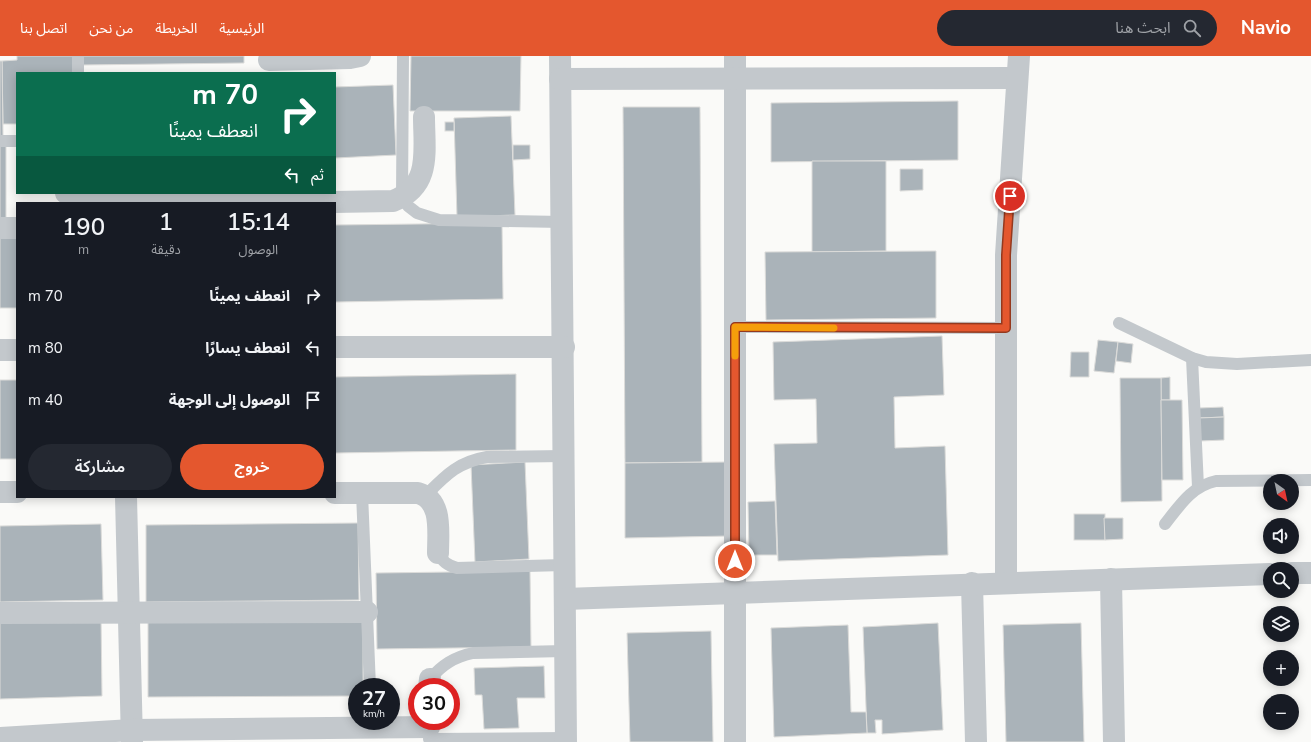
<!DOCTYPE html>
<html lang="ar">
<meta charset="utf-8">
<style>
:root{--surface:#171b24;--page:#242831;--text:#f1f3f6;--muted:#9ea1a6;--accent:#e4572e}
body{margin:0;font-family:"Nunito Sans","Noto Sans Arabic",sans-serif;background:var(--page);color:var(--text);direction:rtl;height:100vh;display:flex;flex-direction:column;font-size:15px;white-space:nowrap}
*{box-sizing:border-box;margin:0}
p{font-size:13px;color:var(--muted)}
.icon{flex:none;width:22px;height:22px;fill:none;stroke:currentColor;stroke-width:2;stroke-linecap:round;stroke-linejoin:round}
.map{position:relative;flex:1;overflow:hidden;direction:ltr}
.sheet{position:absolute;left:16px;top:146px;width:320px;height:296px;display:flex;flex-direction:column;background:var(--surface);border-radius:0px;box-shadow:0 2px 10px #0003;direction:rtl}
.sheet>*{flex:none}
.guide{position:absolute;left:16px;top:16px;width:320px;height:122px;border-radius:0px;box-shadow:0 2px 10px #0003;direction:rtl;background:#0b6e4f;color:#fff;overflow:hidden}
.needle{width:26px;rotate:147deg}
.tools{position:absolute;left:1263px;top:418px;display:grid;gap:8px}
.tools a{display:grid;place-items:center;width:36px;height:36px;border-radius:50%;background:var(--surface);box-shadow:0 2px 10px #0003;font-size:20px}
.speed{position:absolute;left:348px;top:622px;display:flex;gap:8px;font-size:20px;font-weight:700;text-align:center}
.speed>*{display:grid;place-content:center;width:52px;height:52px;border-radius:50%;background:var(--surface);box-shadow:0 2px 10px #0003;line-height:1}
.speed small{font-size:10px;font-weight:400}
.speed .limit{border:6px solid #d22;background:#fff;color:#111}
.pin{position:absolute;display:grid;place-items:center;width:34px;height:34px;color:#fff;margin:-17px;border:2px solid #fff;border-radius:50%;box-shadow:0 1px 4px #0007}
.me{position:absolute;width:44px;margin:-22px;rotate:0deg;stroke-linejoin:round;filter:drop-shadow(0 0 3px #0008)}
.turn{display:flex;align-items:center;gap:14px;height:84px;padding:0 12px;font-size:18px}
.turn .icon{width:52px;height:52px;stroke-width:2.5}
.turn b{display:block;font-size:28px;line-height:34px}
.then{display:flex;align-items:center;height:38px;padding:0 12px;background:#0003;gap:8px;font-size:15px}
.eta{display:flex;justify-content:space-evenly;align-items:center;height:68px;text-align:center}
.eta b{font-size:24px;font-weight:600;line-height:28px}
.cta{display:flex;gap:8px;margin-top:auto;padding:8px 12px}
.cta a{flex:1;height:46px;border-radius:24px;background:var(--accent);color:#fff;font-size:16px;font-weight:600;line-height:46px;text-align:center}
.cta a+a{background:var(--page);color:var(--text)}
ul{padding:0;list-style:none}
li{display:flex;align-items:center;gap:12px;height:52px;padding:0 12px}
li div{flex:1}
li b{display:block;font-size:15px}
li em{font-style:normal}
header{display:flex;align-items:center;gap:24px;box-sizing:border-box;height:56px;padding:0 20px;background:var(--accent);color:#fff}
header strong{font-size:19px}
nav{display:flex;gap:22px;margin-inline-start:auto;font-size:14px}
.search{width:280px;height:36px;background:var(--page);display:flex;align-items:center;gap:10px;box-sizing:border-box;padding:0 14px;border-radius:22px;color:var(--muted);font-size:15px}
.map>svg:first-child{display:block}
.building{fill:#aab3b9;stroke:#dcdcda}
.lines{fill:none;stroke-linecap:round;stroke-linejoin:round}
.lane{stroke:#c3c8cc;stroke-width:12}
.street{stroke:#c3c8cc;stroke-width:22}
.route-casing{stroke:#94391e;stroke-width:10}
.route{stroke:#e4572e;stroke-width:7}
.slow{stroke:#f59e0b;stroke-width:7}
</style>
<header>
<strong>Navio</strong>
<div class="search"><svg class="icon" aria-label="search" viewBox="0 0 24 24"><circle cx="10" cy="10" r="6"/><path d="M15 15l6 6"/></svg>ابحث هنا</div>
<nav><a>الرئيسية</a><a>الخريطة</a><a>من نحن</a><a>اتصل بنا</a></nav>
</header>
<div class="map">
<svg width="1311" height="686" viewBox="0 0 1311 686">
<rect width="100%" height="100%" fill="#fafaf8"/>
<g class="building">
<path d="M17,0H75V17H17V68H3L2,5L17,4Z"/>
<path d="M81,0H244V7L81,9Z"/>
<path d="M411,0H521L520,55H410Z"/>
<path d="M0,5H2L3,80H0Z"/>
<path d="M393,29L396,99L335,102V31Z"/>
<path d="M958,45V104L771,106V47Z"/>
<path d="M623,51H700L702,406L625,407Z"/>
<path d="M511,60L515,159L457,161L454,62Z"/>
<rect x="445" y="66" width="9" height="9"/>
<path d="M513,89H530V103L513,104Z"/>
<rect x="0" y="90" width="6" height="76"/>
<path d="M812,105H886V195L812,196Z"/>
<path d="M900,113H923V134L900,135Z"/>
<path d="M502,167L503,243L335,246V169Z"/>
<rect x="0" y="177" width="17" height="75"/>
<path d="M936,195V262L766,264L765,196Z"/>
<path d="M942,280L944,339L894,341L895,392L945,390L948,499L778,505L774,388L817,387L816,343L774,344L773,286Z"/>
<path d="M1098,284L1118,286L1114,317L1094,315Z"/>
<path d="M1118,286L1133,288L1131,307L1116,305Z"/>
<path d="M1071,296H1089V321H1070Z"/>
<path d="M516,318V394L335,397V321Z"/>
<path d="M1170,321V344H1161V322Z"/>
<path d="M1120,322H1161L1162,445L1121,446Z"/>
<rect x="0" y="324" width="17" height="79"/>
<path d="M1161,344H1182L1183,424H1162Z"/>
<path d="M1223,351L1224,361L1199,362V352Z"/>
<path d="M1224,361V384L1200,385L1199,362Z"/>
<path d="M525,406L529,503L475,506L471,409Z"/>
<path d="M729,406V480L625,482V407Z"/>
<path d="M775,445L777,499H749L748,446Z"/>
<rect x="1074" y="458" width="31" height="26"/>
<path d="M1104,462H1123V483L1105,484Z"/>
<path d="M358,467L359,544L146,546V469Z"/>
<path d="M101,468L103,544L0,546V470Z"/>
<path d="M530,515L531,591L377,593L376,517Z"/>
<path d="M101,561L102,640L0,643V563Z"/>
<path d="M363,561V631H357V640L148,641V563Z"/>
<path d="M938,567L943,674L882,678V664H875L876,677H867L863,571Z"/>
<path d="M1081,567L1084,686H1006L1003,569Z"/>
<path d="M848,569L851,656H866L867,677L774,681L771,572Z"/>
<path d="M711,575L713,686H630L627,577Z"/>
<path d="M544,610L545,642H517L519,672L484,673L482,639H475L474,612Z"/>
</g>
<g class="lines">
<g class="lane">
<path d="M78,0V17"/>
<path d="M403,0L402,141L408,150L417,157L439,164L562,166"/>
<path d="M0,85H17"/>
<path d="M1119,267L1192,302L1206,306L1237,308L1311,304"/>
<path d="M735,271L1007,272"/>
<path d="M1192,302L1198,431"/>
<path d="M362,437L370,631"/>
<path d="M426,439C446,419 458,406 487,401L564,400"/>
<path d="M1165,468C1180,449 1192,430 1216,425L1311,424"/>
<path d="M438,497C443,506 447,509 457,512L564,509"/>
<path d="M430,623C442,609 454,601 473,597L565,595"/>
<path d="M429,683L566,682"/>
</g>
<g class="street">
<path d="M560,0L566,686"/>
<path d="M735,0V686"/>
<path d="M269,4L350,2L360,0"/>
<path d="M560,23L1017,22"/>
<path d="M66,137L79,145L87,147H274L393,145C432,130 424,95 424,61"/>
<path d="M0,172H17"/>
<path d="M335,291H564"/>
<path d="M0,294H17"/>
<path d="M0,436H17"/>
<path d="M335,437H418C443,444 438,476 438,497"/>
<path d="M126,441L132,686"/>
<path d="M1292,517H1311"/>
<path d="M1111,523L1114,686"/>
<path d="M1006,526V199L1019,0"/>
<path d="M972,527L976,686"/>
<path d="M565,543L1270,518"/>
<path d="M0,557L367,556"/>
<path d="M429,631L430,623"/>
<path d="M0,682L132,674L429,671"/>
</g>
</g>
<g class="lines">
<g class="route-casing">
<path id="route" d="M735,505V271L1006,272V199L1010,140"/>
</g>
<use href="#route" class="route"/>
<path class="slow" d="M735,300V271L834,272"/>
</g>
</svg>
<div class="tools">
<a><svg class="needle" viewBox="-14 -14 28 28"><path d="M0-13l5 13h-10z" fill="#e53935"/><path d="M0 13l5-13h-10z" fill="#9ea1a6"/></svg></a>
<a><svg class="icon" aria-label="sound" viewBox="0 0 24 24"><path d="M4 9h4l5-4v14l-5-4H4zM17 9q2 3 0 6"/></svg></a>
<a><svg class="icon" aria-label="search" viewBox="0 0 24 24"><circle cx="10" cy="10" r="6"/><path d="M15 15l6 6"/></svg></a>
<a><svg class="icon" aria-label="layers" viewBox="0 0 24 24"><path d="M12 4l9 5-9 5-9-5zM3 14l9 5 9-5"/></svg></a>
<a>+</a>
<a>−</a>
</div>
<div class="speed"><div>27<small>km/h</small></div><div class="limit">30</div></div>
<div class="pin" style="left:1010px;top:140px;background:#d93025"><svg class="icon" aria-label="arrive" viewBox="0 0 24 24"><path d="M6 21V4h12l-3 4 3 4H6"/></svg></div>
<svg class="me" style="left:735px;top:505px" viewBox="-20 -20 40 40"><circle r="17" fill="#e4572e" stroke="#fff" stroke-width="3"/><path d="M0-11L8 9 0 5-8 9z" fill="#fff"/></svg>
<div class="guide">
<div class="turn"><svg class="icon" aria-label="right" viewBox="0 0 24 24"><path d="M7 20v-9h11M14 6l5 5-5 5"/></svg><div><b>70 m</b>انعطف يمينًا</div></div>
<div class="then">ثم<svg class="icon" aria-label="left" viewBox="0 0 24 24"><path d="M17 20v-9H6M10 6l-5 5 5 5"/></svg></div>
</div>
<section class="sheet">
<div class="eta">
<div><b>15:14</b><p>الوصول</p></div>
<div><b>1</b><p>دقيقة</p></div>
<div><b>190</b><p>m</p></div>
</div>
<ul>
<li><svg class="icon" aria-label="right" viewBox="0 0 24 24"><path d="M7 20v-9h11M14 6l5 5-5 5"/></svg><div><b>انعطف يمينًا</b></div><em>70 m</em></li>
<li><svg class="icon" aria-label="left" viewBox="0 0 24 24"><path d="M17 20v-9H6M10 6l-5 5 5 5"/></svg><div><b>انعطف يسارًا</b></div><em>80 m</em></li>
<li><svg class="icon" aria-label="arrive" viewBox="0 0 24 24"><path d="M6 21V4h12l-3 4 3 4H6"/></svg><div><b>الوصول إلى الوجهة</b></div><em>40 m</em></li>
</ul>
<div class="cta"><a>خروج</a><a>مشاركة</a></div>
</section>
</div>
